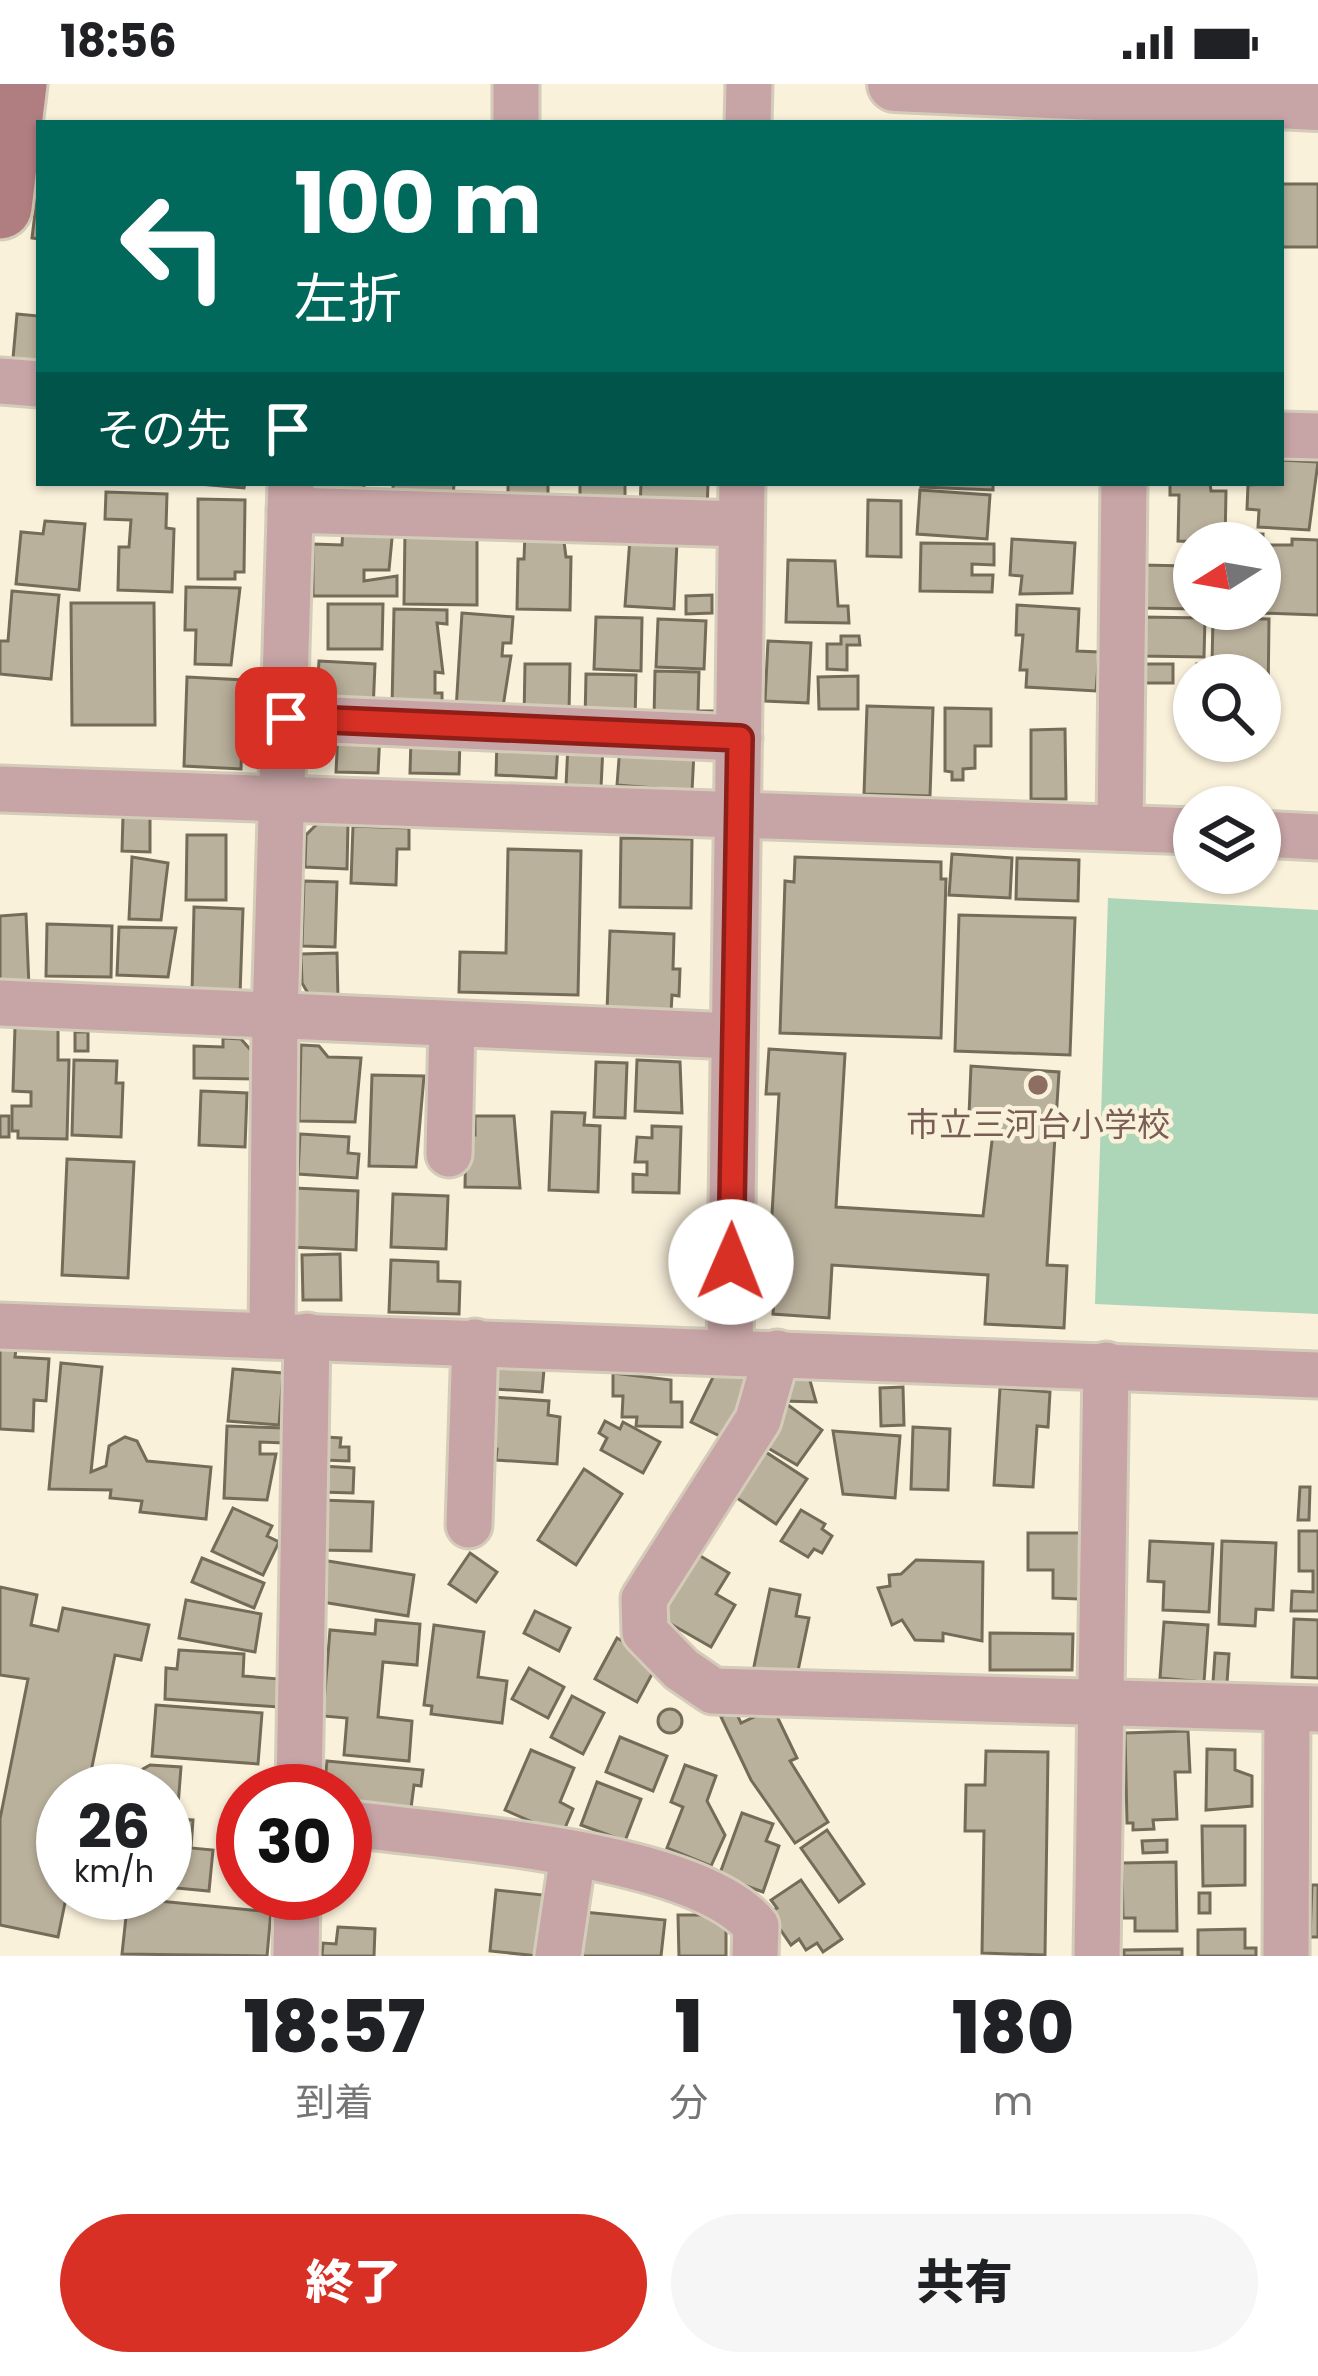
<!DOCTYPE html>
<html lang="ja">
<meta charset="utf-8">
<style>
:root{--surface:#fff;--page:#f6f6f6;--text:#202124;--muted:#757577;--accent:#d93025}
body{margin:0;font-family:Poppins,"Noto Sans JP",sans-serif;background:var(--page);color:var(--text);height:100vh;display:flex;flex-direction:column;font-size:45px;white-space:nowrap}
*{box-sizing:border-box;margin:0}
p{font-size:39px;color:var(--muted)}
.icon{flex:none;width:66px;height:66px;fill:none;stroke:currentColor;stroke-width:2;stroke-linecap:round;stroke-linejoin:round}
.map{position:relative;height:1872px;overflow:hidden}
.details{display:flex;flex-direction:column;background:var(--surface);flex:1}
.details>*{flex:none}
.top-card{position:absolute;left:36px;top:36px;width:1248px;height:366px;border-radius:0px;box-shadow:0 3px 9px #0004;background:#00695c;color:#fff;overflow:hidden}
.needle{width:78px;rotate:259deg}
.controls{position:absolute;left:1173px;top:438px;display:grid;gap:24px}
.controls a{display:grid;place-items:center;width:108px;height:108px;border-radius:50%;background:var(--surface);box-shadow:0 3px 9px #0004;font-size:60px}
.speed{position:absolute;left:36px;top:1680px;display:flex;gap:24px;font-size:60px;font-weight:700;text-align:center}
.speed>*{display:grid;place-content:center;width:156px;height:156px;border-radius:50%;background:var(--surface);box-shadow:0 3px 9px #0004;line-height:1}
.speed small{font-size:30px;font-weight:400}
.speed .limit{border:18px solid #d22;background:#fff;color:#111}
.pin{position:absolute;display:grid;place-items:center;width:102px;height:102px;color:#fff;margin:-51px;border-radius:24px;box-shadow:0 6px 18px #0006}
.me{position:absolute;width:132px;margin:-66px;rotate:1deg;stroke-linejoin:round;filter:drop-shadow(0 0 9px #0008)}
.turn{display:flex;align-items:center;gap:42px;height:252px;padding:0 60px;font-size:54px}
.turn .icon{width:156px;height:156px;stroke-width:2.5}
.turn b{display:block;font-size:84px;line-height:102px}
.then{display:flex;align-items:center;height:114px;padding:0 60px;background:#0003;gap:24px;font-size:45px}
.eta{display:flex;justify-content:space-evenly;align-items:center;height:204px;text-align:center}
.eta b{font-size:72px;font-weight:800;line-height:84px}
.button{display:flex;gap:24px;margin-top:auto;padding:24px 60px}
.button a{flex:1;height:138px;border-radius:72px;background:var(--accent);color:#fff;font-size:48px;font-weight:800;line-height:138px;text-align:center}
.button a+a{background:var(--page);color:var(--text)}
.status{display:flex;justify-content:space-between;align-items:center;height:84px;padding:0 60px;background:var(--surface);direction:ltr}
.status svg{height:33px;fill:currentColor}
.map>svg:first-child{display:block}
.green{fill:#add6b8}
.building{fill:#bab19c;stroke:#746c59;stroke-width:3}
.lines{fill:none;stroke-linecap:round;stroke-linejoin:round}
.minor-casing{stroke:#d4ccb9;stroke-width:51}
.tertiary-casing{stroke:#d4ccb9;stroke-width:60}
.secondary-casing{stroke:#d4ccb9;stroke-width:69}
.minor{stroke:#c7a4a5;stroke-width:45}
.tertiary{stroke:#c7a4a5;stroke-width:54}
.secondary{stroke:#b07e80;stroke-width:63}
.route-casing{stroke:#8d1f18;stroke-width:30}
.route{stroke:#d93025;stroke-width:21}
.education-dot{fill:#8d6e63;stroke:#faf1db;stroke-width:4.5}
.labels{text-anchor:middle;stroke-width:9;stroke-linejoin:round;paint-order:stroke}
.education-label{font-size:33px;fill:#785e54;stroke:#faf1db}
</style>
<div class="status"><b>18:56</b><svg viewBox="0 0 49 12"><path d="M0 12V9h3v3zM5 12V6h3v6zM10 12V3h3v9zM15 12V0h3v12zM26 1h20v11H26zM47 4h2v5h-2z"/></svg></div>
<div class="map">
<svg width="1318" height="1872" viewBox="0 0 1318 1872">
<rect width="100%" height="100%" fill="#faf1db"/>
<path class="green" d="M1108,814L1318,826V1230L1095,1220Z"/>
<g class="building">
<path d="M39,97V155L32,154Z"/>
<rect x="1281" y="100" width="37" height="63"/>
<path d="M17,230L39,232V288L12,285Z"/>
<path d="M1281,376L1318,378L1309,446L1258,443L1259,426L1247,425L1248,401L1281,399Z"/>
<path d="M187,399H245L244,404Z"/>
<path d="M310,399H364V407L309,414Z"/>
<path d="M393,399H454L453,416L393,415Z"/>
<path d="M508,399H548V423L508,416Z"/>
<path d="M580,399H625V424L580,423Z"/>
<path d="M641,399H708L707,428L640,426Z"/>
<path d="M921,399H993V406L921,403Z"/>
<path d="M1170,399H1210L1211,407H1226L1225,459L1178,457L1179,411H1170Z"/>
<path d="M920,406L990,411L987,455L917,450Z"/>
<path d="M106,408L167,410L166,444L174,445L172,508L118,506L119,463H129L131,436L105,435Z"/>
<path d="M198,415L245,416L244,488H235V495H198Z"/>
<path d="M868,416L901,417V473L867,472Z"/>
<path d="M45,437L85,440L79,506L16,500L21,448L43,450Z"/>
<path d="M343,444H393L389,486H364V497L397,492V512H313V460L342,461Z"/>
<path d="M405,447L477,448V521L404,520Z"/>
<path d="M525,449L563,450L566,473H571L570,526L517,525L518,475H524Z"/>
<path d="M1247,450H1263V481L1260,459H1247Z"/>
<path d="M630,454L677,457L674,525L625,522Z"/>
<path d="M1012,455L1075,459L1072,509L1020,510L1022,492L1010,491Z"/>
<path d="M1292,455L1318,456V531L1260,529V503L1269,504V461H1292Z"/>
<path d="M921,459L994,460V481L972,480V491H993L992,508L920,507Z"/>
<path d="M1188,474L1194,475V525L1142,524L1143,481L1188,482Z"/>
<path d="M788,476L835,477L838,522H848L849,539L786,538Z"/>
<path d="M186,503L240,504L231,581L195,580L196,546H185Z"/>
<path d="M12,507L59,511L51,595L0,590V557H8Z"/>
<path d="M712,511V529L686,530V512Z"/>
<path d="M71,519H154L155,641H72Z"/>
<path d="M328,520H383L382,565H328Z"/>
<path d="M1017,521L1079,525L1077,567L1099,568L1096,607L1026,603L1027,586H1020L1023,551H1016Z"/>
<path d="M394,525L447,526V540L437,539L443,589L435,588V609H442V624L392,623Z"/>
<path d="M462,529L513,533L511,559H503L502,572H511L502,629L456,626Z"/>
<path d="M596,533L642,534L641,587L594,585Z"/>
<path d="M1142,533L1205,534L1204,573L1141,572Z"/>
<path d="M1213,534L1269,535L1268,618H1260V591H1197V580H1212Z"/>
<path d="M658,535L706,537L704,585L656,583Z"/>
<path d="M841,552H859L860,561H847V586L827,585V560H841Z"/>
<path d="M768,557L811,559L808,619L765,617Z"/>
<path d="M319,577L375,580L373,627L316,624Z"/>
<path d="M525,580H570L569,628L524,635Z"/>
<rect x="1140" y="580" width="33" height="19"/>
<path d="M655,587L699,588L698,627H713V643L654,634Z"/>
<path d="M586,590L636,591L635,638L585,637Z"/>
<path d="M858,592V625H819L818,593Z"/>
<path d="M187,593L244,596L241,685L184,682Z"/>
<path d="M867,622L933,624L930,712L864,710Z"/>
<path d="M945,624L991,625V662H975V684L963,685V696H952V688L945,687Z"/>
<path d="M1065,645L1066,715H1031V646Z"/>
<path d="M338,647L380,649L378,689L336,688Z"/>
<path d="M411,655L460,656L459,690L410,689Z"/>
<path d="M497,657L558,660L556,694L496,691Z"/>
<path d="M568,660L603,662L601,704L566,702Z"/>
<path d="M620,662L694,668L692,707L617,701Z"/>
<path d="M123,732H150V768L122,767Z"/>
<path d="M317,740H348L347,785L305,783L306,751Z"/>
<path d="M353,742L409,744V765H397L396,801L351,799Z"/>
<path d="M187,751H226V816H186Z"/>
<path d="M621,754L692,755L691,824L620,823Z"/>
<path d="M508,765L581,767L578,911L459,908L460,868L506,869Z"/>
<path d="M952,770L1012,774L1010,814L949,811Z"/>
<path d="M132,773L168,779L161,836L129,835Z"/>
<path d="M795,773L941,778V795H946L941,954L780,949L785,797L794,798Z"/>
<path d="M1017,774L1079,776L1078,817L1016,815Z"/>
<path d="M304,797L337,798L335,863L302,862Z"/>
<path d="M194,823L243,825L240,911L192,909Z"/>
<path d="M26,830L29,903L0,899V832Z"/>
<path d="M959,831L1075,834L1070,971L955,967Z"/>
<path d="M47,840L112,842L111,893L46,892Z"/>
<path d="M119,843L176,844L168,893L117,891Z"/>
<path d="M610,847L674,850L673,885H680L679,912L672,911L671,929L607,927Z"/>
<path d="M337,869L338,915L312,916L302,899L301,870Z"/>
<path d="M15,943L58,944V976H69L67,1055L18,1054V1047H12V1022H31V1008L13,1007Z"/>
<rect x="75" y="948" width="13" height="19"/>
<path d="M223,954L241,955L255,971L254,995L194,994V962L223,963Z"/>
<path d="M301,961L319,962L328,973L361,974L355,1038L299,1037Z"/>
<path d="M769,965L845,970L836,1123L983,1132L995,1032L969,1031L971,982L1059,988L1047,1181L1067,1182L1064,1244L985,1240L988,1191L832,1181L829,1234L773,1230L777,1164H770L779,1010H766Z"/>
<path d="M74,976L117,977L116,999H123L121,1053L72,1051Z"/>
<path d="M637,976L680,978L682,1029L635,1027Z"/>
<path d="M596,978L627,979L625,1034L594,1033Z"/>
<path d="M372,991L424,992L416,1083L369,1082Z"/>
<path d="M201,1007L247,1009L245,1063L199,1061Z"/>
<path d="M552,1028L585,1029L584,1041L600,1042L598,1108L549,1106Z"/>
<rect x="0" y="1032" width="9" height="21"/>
<path d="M475,1032H514L520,1104L465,1103L466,1051H475Z"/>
<path d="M652,1042L681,1043L679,1109L633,1108V1090L647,1091V1078H635L637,1053L652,1054Z"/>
<path d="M300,1050L349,1053L348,1069L359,1070L357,1094L298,1090Z"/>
<path d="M67,1075L134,1078L128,1194L62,1191Z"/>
<path d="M294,1104L358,1107L356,1166L291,1163Z"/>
<path d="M393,1110L448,1112L446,1165L391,1163Z"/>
<path d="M340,1170L341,1216H303L302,1171Z"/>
<path d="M391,1176L438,1178V1197L460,1198L459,1230L389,1228Z"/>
<path d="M0,1264L16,1265L15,1273L49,1275L46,1317L34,1316L33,1347L0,1345Z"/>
<path d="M61,1279L102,1283L91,1388L106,1382L109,1362L125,1353L137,1357L147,1377L211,1383L206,1435L140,1428L142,1417L110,1414L111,1406L49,1405Z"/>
<path d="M497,1283L544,1286L542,1308L495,1305Z"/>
<path d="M233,1285L283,1289L279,1341L228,1337Z"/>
<path d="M613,1289L671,1296V1318H682V1343L636,1342L637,1333H622L623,1312H613Z"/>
<path d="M715,1289L757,1292L726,1355L691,1338Z"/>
<path d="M784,1292L809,1293L816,1318L784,1317Z"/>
<path d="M903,1303L904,1341L881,1342L880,1304Z"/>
<path d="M1000,1304L1050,1308L1048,1343L1037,1342L1033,1403L994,1401Z"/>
<path d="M493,1313L549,1317L548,1331L560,1333L557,1380L496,1376L497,1365L489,1364Z"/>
<path d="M788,1321L822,1346L797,1381L761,1360Z"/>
<path d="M605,1337L620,1345L623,1338L660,1358L643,1389L601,1366L607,1354L599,1349Z"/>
<path d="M227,1342L285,1344L284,1359L260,1358V1370H276L267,1416L224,1414Z"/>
<path d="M913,1343L950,1345L948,1406L911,1405Z"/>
<path d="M833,1347L900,1352L895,1414L843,1410Z"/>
<path d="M325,1353L341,1354L340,1363H349V1377L323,1376Z"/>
<path d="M761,1365L807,1395L776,1440L731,1410Z"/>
<path d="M322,1382L354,1384L353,1409L321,1408Z"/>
<path d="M584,1385L622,1410L576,1481L538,1456Z"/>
<path d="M1300,1403H1310L1309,1436H1298Z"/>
<path d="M321,1416L373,1418L371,1467L319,1466Z"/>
<path d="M233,1424L272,1442L267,1452L279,1458L263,1491L212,1467Z"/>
<path d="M801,1426L825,1440L822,1445L832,1452L822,1469L814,1465L808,1473L781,1457Z"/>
<path d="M1299,1447H1318V1527H1291L1292,1507L1313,1508V1487H1299Z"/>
<path d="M1028,1449H1080L1079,1515L1053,1514V1486H1028Z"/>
<path d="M1150,1457L1213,1460L1209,1528L1163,1526L1164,1498L1148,1497Z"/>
<path d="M1222,1457L1276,1459L1273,1526L1256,1525L1255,1542L1219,1540Z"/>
<path d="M692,1467L729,1489L716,1510L735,1521L711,1563L655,1531Z"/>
<path d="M470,1469L497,1488L476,1518L449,1500Z"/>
<path d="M202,1474L264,1499L254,1524L192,1498Z"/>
<path d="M322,1476L414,1491L408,1532L316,1517Z"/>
<path d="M916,1476L983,1478L982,1557L943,1549V1557L915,1556L902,1536L892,1541L878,1504L890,1502L889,1491L901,1490Z"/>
<path d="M0,1503L37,1511L31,1541L58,1547L63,1524L149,1541L141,1576L115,1571L87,1707H63L67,1809L58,1853L0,1841V1735L28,1595L0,1591Z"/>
<path d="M770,1505L800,1511L796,1532L809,1534L795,1601L752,1592Z"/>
<path d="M186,1516L261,1530L255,1568L179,1554Z"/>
<path d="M535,1527L570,1544L559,1567L524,1549Z"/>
<path d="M1294,1535L1318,1536V1594L1292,1593Z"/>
<path d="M376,1536L420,1540L417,1581L383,1578L378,1633L412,1637L409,1677L344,1671L347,1634L323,1632L330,1546L375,1550Z"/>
<path d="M1164,1538L1208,1541L1204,1598L1160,1594Z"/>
<path d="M434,1541L484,1548L478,1593L507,1597L502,1639L431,1630L432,1622L424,1621Z"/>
<path d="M990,1549L1073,1550L1072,1586H990Z"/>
<path d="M617,1554L659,1577L637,1618L595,1595Z"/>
<path d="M179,1566L244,1570L243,1592L280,1595L278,1623L165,1615L166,1584L177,1585Z"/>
<path d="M1215,1569L1229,1570L1227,1599L1213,1598Z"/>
<path d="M529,1584L564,1603L548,1634L512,1615Z"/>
<path d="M572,1612L604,1629L583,1670L551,1653Z"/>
<path d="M156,1621L262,1629L258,1680L152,1672Z"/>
<path d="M773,1624L797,1674L790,1677L828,1738L795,1759L751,1696L721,1633L735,1626L741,1639Z"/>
<circle cx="670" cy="1637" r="12"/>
<path d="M1188,1647L1190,1688H1175L1177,1735L1153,1736L1154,1745L1133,1746V1739H1127L1125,1649Z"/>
<path d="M620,1653L667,1672L653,1707L606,1688Z"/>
<path d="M1207,1665L1235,1666V1686L1252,1692V1722L1206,1726Z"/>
<path d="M531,1666L574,1684L560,1718L573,1725L562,1751L505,1726Z"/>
<path d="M986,1667L1048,1668L1045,1871L982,1869L984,1747H965L966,1701H985Z"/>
<path d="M327,1677L423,1686L421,1702L414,1701L411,1724L401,1723L400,1731L345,1726V1707H324Z"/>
<path d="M150,1681L181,1683L177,1735L193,1736L191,1764L213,1766L209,1807L165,1803V1707H141L143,1685Z"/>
<path d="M685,1681L716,1692L707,1717L725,1751L711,1782L667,1764L683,1723L671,1718Z"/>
<path d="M597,1698L641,1715L625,1757L581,1741Z"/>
<path d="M742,1729L773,1740L766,1757L779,1762L763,1808L719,1792Z"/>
<path d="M1202,1742H1245V1801L1203,1802Z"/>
<path d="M827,1746L864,1800L839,1818L801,1764Z"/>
<path d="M1167,1756V1768L1143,1769L1142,1757Z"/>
<path d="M1176,1778L1177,1847H1135V1834H1123L1122,1779Z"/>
<path d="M801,1796L842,1855L823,1868L817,1859L806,1866L799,1855L791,1861L769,1829L777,1824L771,1816Z"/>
<path d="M1312,1801H1318V1853H1310Z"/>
<path d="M496,1806L543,1811L538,1872L490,1867Z"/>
<rect x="1199" y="1809" width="11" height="20"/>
<path d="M128,1814L271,1828L267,1872L122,1870Z"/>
<path d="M584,1828L665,1836L661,1872H579Z"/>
<path d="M678,1831H726V1872H679Z"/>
<path d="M338,1843L375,1845L374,1872H322L323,1859L336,1860Z"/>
<path d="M1245,1845V1864H1256V1872H1198V1846Z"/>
<path d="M1182,1865V1872H1124V1866Z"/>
</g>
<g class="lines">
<g class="minor-casing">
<g id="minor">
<path d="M516,39V0"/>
<path d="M748,39L749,0"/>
<path d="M0,297L39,300"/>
<path d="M1281,351L1318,352"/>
<path d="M290,426L740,440"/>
<path d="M286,634L739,654"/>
<path d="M0,705L1194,747"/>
<path d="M1120,744L1124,399"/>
<path d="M1260,750L1318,753"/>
<path d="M0,919L733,952"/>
<path d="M449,1070L452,940"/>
<path d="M0,1242L1318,1291"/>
<path d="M272,1250L275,934L291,399"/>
<path d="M730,1268L742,399"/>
<path d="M777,1269L758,1336L644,1515L645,1548L681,1585L713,1607L1318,1625"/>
<path d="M469,1441L475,1258"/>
<path d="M299,1707L307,1252"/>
<path d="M345,1739C443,1753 694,1767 756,1842L755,1872"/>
<path d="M296,1872L297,1809"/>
<path d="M558,1872L573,1771"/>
<path d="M1097,1872L1106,1281"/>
<path d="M1286,1872L1287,1625"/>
</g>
</g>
<g class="tertiary-casing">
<path id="tertiary" d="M895,0L1318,19"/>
</g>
<g class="secondary-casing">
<path id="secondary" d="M0,123L15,0"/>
</g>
<use href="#minor" class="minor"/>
<use href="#tertiary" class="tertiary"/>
<use href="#secondary" class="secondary"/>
</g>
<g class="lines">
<g class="route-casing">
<path id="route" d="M286,634L740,654L731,1178"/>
</g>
<use href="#route" class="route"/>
</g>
<circle class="education-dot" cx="1038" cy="1001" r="12"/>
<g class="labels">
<g class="education-label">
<text x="1038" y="1052">市立三河台小学校</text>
</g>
</g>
</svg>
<div class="controls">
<a><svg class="needle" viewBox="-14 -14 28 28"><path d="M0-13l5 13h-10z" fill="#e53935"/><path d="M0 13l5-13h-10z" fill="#757577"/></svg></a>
<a><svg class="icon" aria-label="search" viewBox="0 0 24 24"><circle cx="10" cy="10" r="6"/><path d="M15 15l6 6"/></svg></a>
<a><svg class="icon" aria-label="layers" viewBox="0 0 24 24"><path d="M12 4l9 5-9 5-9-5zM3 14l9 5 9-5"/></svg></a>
</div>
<div class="speed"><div>26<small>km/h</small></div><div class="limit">30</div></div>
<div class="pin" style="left:286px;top:634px;background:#d93025"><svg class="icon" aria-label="arrive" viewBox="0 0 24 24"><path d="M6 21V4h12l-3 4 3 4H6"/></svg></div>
<svg class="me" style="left:731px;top:1178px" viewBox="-20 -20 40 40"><circle r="19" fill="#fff"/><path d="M0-13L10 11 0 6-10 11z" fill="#d93025"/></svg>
<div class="top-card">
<div class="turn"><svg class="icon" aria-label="left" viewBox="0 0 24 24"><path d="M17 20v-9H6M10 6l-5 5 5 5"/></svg><div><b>100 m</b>左折</div></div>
<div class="then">その先<svg class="icon" aria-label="arrive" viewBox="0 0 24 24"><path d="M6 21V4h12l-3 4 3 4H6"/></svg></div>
</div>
</div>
<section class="details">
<div class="eta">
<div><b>18:57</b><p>到着</p></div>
<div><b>1</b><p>分</p></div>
<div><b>180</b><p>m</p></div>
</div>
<div class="button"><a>終了</a><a>共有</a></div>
</section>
